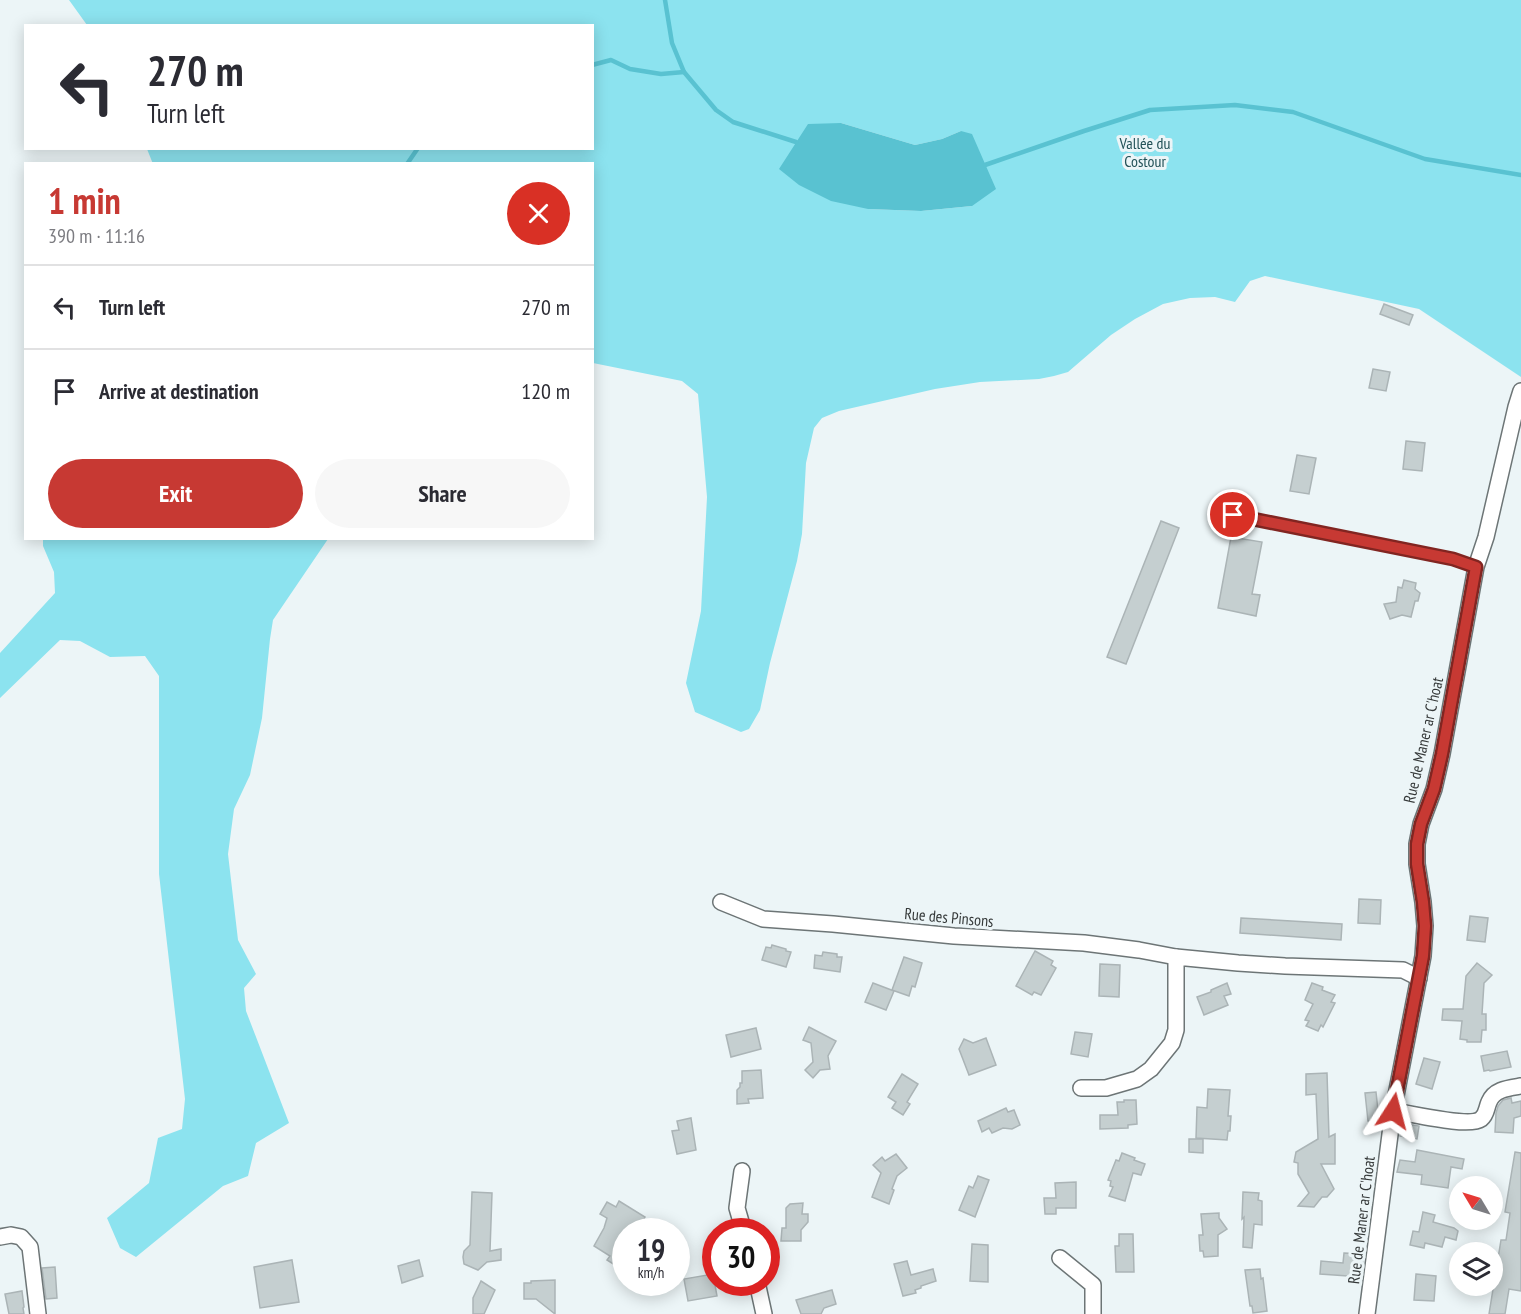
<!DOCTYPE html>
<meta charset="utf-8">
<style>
:root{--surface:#fff;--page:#f7f7f7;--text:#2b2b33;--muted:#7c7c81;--line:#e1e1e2;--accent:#c73933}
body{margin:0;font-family:"PT Sans Narrow",sans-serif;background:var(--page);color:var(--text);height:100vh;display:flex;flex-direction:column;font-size:22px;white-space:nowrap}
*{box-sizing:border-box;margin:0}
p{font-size:20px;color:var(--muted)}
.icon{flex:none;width:33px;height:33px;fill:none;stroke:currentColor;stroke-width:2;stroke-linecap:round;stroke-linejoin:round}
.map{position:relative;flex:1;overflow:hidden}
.side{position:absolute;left:24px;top:162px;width:570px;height:378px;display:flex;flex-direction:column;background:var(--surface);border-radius:0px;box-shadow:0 3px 15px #0003}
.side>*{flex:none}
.banner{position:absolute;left:24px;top:24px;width:570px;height:126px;border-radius:0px;box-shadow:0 3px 15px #0003;background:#fff;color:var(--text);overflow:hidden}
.needle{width:39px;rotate:308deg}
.buttons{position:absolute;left:1449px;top:1176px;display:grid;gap:12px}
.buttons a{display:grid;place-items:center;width:54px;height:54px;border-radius:50%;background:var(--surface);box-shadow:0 3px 15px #0003;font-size:30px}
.speed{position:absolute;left:612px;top:1218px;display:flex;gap:12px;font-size:30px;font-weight:700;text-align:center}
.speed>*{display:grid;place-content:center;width:78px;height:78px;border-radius:50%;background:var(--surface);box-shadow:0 3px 15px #0003;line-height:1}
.speed small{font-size:15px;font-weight:400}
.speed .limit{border:9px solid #d22;background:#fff;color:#111}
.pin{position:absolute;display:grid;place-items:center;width:51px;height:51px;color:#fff;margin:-26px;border:3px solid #fff;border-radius:50%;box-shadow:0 2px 6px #0007}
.me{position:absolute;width:66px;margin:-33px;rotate:9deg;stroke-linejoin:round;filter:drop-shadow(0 0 4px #0008)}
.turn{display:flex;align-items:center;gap:21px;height:126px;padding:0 24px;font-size:27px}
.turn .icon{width:78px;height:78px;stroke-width:2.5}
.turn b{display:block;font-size:42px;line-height:51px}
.round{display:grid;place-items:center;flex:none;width:63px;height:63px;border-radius:32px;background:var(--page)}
.overview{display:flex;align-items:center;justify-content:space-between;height:102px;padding:0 24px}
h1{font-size:36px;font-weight:600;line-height:45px;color:var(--accent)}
.cta{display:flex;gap:12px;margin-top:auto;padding:12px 24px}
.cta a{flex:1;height:69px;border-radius:36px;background:var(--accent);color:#fff;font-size:24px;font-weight:600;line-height:69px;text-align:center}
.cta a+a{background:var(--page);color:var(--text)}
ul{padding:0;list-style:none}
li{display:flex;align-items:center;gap:18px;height:84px;padding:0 24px;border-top:2px solid var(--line)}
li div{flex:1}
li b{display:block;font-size:22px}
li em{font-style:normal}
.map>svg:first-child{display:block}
.green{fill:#8ce3ef;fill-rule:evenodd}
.water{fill:#59c2d1}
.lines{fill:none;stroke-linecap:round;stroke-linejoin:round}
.stream{stroke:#59c2d1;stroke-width:4.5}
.building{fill:#c5cfd0;stroke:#abb4b6;stroke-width:1.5}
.lane-casing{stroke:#6d7576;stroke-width:10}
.street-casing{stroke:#6d7576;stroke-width:18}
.lane{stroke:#fff;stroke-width:8}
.street{stroke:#fff;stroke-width:15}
.route-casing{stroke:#812521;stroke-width:15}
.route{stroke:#c73933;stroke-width:10}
.labels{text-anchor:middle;stroke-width:6;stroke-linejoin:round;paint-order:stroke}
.park-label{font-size:16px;fill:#235258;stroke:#ecf5f7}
.street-label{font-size:16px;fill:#353939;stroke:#ecf5f7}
</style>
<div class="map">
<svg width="1521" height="1314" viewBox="0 0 1521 1314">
<rect width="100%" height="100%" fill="#ecf5f7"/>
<g class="green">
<path d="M69,0H1521V377L1419,309L1265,276L1250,281L1235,302L1215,297L1190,298L1163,304L1135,319L1111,335L1068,372L1054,376L1039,379L980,382L935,389L839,411L822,418L814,428L806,463L802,534L797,561L770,663L760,710L749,729L741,732L695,712L686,683L701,611L707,497L698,394L682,381L593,363L592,164H153L147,149L592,148V26L87,25ZM841,123L915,145L942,139L961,131L972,206L921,211L868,209Z"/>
<path d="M43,539H328L273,620L270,639L262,718L250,775L234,809L228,854L238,940L256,974L244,988L246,1011L289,1123L256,1143L248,1176L223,1186L136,1257L120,1248L107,1218L149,1183L158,1138L182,1129L185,1099L159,874V676L145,656L110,657L80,641L60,640L0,698V653L55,593L54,572L43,546Z"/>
</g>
<path class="water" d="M841,123L915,145L942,139L961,131L972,134L996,189L972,206L921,211L868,209L831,201L799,185L779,169L808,124Z"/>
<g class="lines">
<g class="stream">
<path d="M665,0L672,43L684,72L716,110L733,122L796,142"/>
<path d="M592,65L611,60L630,69L661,74L684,72"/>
<path d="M407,164L418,148"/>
<path d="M985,165L1084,131L1150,110L1235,105L1293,112L1425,159L1521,175"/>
</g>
</g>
<g class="building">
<path d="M1384,304L1413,315L1409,325L1380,314Z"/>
<path d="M1373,369L1390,372L1386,391L1369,388Z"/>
<path d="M1406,441L1425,443L1422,471L1403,469Z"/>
<path d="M1297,455L1316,458L1309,494L1290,491Z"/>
<path d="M1161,521L1179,528L1126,664L1107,657Z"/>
<path d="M1231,537L1262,542L1252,594L1260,595L1256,616L1218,608Z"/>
<path d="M1404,580L1416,583L1415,589L1420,593L1418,601H1415L1411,617L1402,615L1390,619L1384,604L1396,602L1398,587L1402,588Z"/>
<path d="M1359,899L1381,900L1380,924L1358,923Z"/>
<path d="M1470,916L1488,918L1485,942L1467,940Z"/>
<path d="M1241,918L1342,924L1341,940L1240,933Z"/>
<path d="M772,945L786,949V951L791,952L786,967L762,960L766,947L771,948Z"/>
<path d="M1035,951L1053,961L1051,965L1056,968L1041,995L1034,992L1032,995L1016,986Z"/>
<path d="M823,952L837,954V957H842L840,972L814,968L815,955L822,956Z"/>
<path d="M904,957L922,963L915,987L912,986L909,996L892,990Z"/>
<path d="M1477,963L1492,975L1484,983L1482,1014H1486V1030H1482L1481,1042H1467V1040L1460,1039L1462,1021L1442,1020L1443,1009H1463L1466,976Z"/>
<path d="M1100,964L1120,965L1119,997L1099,996Z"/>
<path d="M873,983L894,991L886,1010L865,1002Z"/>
<path d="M1227,983L1231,994L1224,996L1228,1005L1204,1015L1197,997L1211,992V990Z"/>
<path d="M1312,983L1323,987L1322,990L1335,995L1331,1002L1335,1003L1323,1027L1321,1025L1318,1031L1306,1026L1309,1021L1305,1020L1313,1004L1305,1000Z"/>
<path d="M809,1027L836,1041L828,1056L830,1069L820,1070L813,1078L805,1070L813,1062L811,1043L803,1040Z"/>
<path d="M756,1028L761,1049L731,1057L726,1035Z"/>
<path d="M1075,1032L1092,1034L1088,1057L1071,1054Z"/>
<path d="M986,1038L996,1065L969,1075L959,1049L964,1039L973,1043Z"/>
<path d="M1507,1051L1511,1067L1490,1071L1489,1070L1484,1071L1481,1056Z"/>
<path d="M1424,1058L1440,1062L1432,1089L1416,1084Z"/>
<path d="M761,1070L763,1098L748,1099L749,1103L737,1104V1090L740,1087V1083H742V1071Z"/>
<path d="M1327,1073L1329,1137L1335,1134V1164H1321L1334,1189L1327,1197H1322L1314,1207L1298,1206L1309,1193L1298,1174V1163L1294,1162L1296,1152L1318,1139L1316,1094L1306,1095V1074Z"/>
<path d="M902,1074L918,1084L907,1102L910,1104L903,1115L892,1108L896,1102L888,1097Z"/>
<path d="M1208,1089L1230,1090L1228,1116H1231L1230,1131H1228L1227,1140L1196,1138L1197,1107L1207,1108Z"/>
<path d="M1376,1092L1379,1120L1368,1121L1365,1093Z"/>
<path d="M1511,1098L1512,1103L1521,1101V1116L1514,1118L1513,1133L1495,1132L1496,1113L1498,1106L1503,1100Z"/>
<path d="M1124,1100H1136L1137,1124L1128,1125V1128L1100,1129V1115H1118L1117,1102H1124Z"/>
<path d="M1006,1108L1008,1112L1014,1110L1020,1125L1012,1129L1003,1128L992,1133L989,1128L982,1132L978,1121Z"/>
<path d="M691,1118L696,1150L677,1154L672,1131L679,1130L677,1121Z"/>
<path d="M1401,1123L1419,1126L1417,1139L1400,1136Z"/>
<path d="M1189,1139H1203V1153L1189,1152Z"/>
<path d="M1417,1150L1464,1159L1462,1169L1451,1167L1448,1188L1421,1184L1422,1175L1397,1172L1400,1160L1415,1162Z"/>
<path d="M1515,1152L1521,1153V1291L1509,1289L1505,1314H1489L1501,1240H1506L1510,1213L1505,1212Z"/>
<path d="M1122,1153L1135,1158L1134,1160L1145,1164L1141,1175L1133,1173L1125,1201L1109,1196L1113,1187L1110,1186L1111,1181L1108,1180L1116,1160L1119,1161Z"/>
<path d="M896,1154L907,1168L897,1176L892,1189L894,1190L889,1204L872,1197L881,1173L873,1165L882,1157L885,1161Z"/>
<path d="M978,1176L989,1180L975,1217L959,1210L969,1186L973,1188Z"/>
<path d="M1076,1182V1208H1056V1214H1045L1044,1198H1056L1055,1183Z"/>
<path d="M472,1192L492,1193L490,1251L501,1249V1260L487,1262L478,1270L464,1264L463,1257L464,1251L470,1245Z"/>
<path d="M1243,1192L1259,1193L1258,1200L1262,1201V1225L1254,1224L1252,1248L1243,1247L1244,1217L1242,1219Z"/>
<path d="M619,1201L645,1217L637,1232H626V1242L621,1250L626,1253V1265L621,1263L618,1267L607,1260L610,1256L594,1246L604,1228L607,1218L600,1214L607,1202L616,1207Z"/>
<path d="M803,1203L802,1214H808V1222L801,1230V1241H781L782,1228H786V1208L790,1204Z"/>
<path d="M1423,1212L1435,1215L1433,1222L1454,1228L1458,1231L1456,1240L1445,1237L1442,1247L1425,1243L1424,1248L1410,1245L1413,1231L1419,1232Z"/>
<path d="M1219,1213V1218L1227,1229L1218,1235V1256L1204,1257L1203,1251H1200L1199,1235H1203L1201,1214Z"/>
<path d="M1119,1234H1133L1134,1272H1116L1115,1246H1119Z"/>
<path d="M972,1244L988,1245V1282L970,1281Z"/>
<path d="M1344,1253L1363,1254L1362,1277L1320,1274L1321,1261L1343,1263Z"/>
<path d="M292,1260L299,1302L260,1308L254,1267Z"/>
<path d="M419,1260L423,1276L402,1283L398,1266Z"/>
<path d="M907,1261L911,1275L933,1269L936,1281L921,1286V1288L915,1290L916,1293L903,1296L894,1264Z"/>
<path d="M55,1267L57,1298L46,1299L42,1268Z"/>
<path d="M1260,1269L1261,1279L1263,1278L1267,1311L1253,1313L1252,1306H1250L1245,1270Z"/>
<path d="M713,1274L717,1296L688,1301L684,1279Z"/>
<path d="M1416,1274L1436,1276L1434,1301L1414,1300Z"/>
<path d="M555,1280V1314L536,1299H524V1283H531V1281Z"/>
<path d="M481,1281L495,1290L484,1314H473V1298Z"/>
<path d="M832,1290L836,1304L824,1308L821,1314H801L796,1300Z"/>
<path d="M22,1291L24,1307L23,1308L24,1314H9L5,1294Z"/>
</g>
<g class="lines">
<g class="lane-casing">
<path id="lane" d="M1233,515L1453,559L1476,567"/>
</g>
<g class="street-casing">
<g id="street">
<path d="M721,902L763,919L833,924L954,936L1084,943L1139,950L1176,957"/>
<path d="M1081,1088H1106L1137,1079L1151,1069L1172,1043L1176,1030V957L1238,963L1285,966L1403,970L1419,978"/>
<path d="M1393,1111C1410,1113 1469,1128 1481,1119C1487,1114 1486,1109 1489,1102C1494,1089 1509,1088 1521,1086"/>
<path d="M742,1171L737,1208L744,1232"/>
<path d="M0,1237L11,1235L21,1237L30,1247L38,1314"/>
<path d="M1060,1258L1093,1285V1314"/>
<path d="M757,1282L764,1314"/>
<path d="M1367,1314L1393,1111L1423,956L1425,926L1423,902L1417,864V844L1421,824L1434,789L1442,754L1476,567L1486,537L1516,407L1521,391"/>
</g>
</g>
<use href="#lane" class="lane"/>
<use href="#street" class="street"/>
</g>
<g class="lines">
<g class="route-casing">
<path id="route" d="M1233,515L1453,559L1476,567L1442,754L1434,789L1421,824L1417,844V864L1423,902L1425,926L1423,956L1393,1111"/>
</g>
<use href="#route" class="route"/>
</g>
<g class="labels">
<g class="park-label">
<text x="1145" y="149">Vallée du<tspan x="1145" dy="18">Costour</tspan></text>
</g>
<g class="street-label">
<text transform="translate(1423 740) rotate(-77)" y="6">Rue de Maner ar C'hoat</text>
<text transform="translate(949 917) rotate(5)" y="6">Rue des Pinsons</text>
<text transform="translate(1361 1220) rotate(-83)" y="6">Rue de Maner ar C'hoat</text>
</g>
</g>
</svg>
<div class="buttons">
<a><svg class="needle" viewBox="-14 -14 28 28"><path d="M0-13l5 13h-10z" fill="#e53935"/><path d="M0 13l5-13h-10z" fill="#7c7c81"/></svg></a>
<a><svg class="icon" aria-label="layers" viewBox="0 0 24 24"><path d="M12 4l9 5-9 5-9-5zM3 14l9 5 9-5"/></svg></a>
</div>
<div class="speed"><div>19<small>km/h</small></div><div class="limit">30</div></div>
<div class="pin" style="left:1233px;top:515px;background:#d93025"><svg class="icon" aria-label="arrive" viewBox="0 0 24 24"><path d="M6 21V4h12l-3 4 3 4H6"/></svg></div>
<svg class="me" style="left:1393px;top:1111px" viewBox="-20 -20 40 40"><path d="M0-17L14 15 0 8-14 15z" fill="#c73933" stroke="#fff" stroke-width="4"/></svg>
<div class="banner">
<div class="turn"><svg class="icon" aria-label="left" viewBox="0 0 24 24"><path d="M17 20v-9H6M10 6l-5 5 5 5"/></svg><div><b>270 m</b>Turn left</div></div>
</div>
<section class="side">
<div class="overview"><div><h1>1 min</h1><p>390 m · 11:16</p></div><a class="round" style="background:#d93025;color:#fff"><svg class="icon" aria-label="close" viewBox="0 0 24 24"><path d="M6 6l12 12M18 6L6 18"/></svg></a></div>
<ul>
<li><svg class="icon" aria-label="left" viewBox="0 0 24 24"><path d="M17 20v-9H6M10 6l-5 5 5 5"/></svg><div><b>Turn left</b></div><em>270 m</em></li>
<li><svg class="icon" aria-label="arrive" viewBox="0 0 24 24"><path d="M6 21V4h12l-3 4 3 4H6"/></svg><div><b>Arrive at destination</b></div><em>120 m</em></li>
</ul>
<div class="cta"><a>Exit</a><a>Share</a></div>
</section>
</div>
